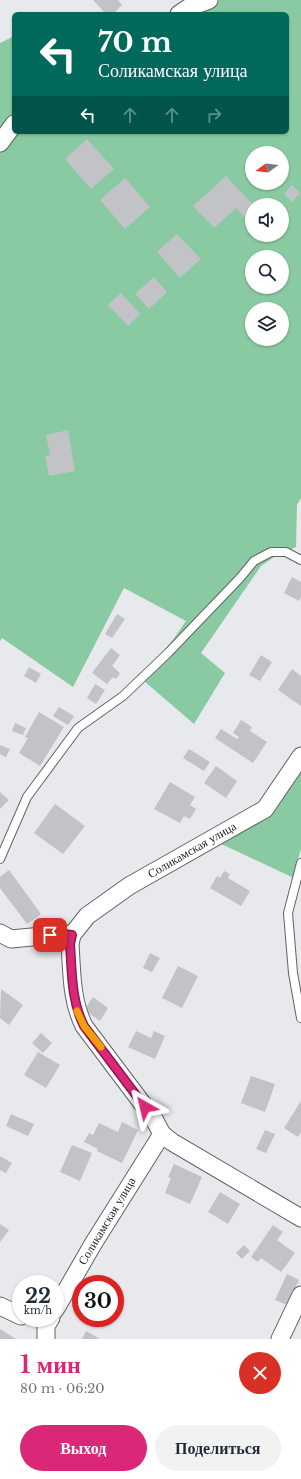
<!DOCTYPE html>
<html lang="ru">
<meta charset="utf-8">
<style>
:root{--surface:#fff;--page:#f2f2f3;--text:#1f2937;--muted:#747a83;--accent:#db2777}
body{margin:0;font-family:"Libre Baskerville",serif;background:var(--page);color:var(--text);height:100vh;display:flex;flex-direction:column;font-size:15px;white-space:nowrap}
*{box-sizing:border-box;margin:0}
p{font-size:13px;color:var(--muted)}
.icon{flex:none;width:22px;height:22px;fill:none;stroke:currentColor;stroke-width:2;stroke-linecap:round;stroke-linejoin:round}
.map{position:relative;height:1339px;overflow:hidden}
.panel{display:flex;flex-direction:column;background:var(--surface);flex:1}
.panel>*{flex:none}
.guide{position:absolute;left:12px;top:12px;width:277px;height:122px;border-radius:6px;box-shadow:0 1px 3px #0004;background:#00695c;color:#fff;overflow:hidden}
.needle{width:26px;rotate:255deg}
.controls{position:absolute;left:245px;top:146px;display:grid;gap:8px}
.controls a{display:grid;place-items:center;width:44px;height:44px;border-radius:50%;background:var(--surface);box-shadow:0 1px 3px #0004;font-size:20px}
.speed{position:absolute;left:12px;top:1275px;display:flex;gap:8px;font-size:20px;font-weight:700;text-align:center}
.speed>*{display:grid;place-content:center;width:52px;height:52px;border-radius:50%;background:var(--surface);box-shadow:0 1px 3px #0004;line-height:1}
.speed small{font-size:10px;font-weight:400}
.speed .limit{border:6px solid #d22;background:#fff;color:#111}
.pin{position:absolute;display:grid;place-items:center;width:34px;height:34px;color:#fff;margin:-17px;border-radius:8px;box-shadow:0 2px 6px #0006}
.me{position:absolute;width:44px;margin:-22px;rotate:323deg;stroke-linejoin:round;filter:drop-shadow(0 0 3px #0008)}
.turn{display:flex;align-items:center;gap:14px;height:84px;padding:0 20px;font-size:18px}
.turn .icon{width:52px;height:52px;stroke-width:2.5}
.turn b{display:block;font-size:28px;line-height:34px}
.lanes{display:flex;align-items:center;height:38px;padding:0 20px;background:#0003;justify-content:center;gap:20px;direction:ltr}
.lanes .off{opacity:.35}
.round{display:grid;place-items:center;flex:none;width:42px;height:42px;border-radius:21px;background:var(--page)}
.summary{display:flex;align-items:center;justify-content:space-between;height:68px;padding:0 20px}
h1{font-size:24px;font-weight:700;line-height:30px;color:var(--accent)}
.button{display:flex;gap:8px;margin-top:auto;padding:8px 20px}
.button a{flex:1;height:46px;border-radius:24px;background:var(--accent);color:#fff;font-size:16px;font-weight:700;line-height:46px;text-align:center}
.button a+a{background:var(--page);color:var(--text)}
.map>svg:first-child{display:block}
.green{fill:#89caa2;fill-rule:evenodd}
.building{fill:#c2c3c7}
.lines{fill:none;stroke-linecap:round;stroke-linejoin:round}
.lane-casing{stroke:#626366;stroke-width:10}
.street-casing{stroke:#626366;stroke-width:19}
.lane{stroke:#fff;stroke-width:8}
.street{stroke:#fff;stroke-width:17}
.route-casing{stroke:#8e194d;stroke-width:10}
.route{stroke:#db2777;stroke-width:7}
.slow{stroke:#f59e0b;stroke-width:7}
.labels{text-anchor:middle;stroke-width:3;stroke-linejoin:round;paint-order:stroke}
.street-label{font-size:12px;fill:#1f1f21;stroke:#fff}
</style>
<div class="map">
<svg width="301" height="1339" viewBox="0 0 301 1339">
<rect width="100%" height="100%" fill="#e7e9ec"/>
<g class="green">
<path d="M191,0H301V498L297,505L296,547L274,557L261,566L201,653L225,673L194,724L144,681L186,621L124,588L73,687L2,638L0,641V43L14,36V132H287V14H166ZM252,153H282V183H252ZM252,205H282V235H252ZM252,257H282V287H252ZM252,309H282V339H252Z"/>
<path d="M301,764V849L296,866L294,878L219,843Z"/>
</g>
<g class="building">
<path d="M93,0H118L122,5L113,14H106Z"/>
<path d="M87,139L114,169L91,189L65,159Z"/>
<path d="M226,176L252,204V213L246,218L236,208L214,228L193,206Z"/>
<path d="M125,178L150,207L125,229L100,200Z"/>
<path d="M292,185L300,193L292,202L284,194Z"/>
<path d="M177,234L201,259L180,278L157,252Z"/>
<path d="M154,277L167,292L149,309L135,294Z"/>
<path d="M121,293L140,314L128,326L108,305Z"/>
<path d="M68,430L75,471L49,476L45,456L50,455L46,435Z"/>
<path d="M292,577L301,582V597L299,601L284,593Z"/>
<path d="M117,614L125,619L112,638L105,634Z"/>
<path d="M111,648L120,655L112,666L120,673L116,679L113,677L107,684L92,673Z"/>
<path d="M261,655L272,662L260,681L249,675Z"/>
<path d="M29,667L41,674L36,683L24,676Z"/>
<path d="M292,669L301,676V706L278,690Z"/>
<path d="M95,684L105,690L96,704L87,698Z"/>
<path d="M59,707L74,716L68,725L53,716Z"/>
<path d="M39,712L64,727L40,766L19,753L28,738L25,737Z"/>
<path d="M241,720L252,727L250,731L267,742L253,763L215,738L221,729L237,739L239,737L233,733Z"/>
<path d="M15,723L26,728L23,735L12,731Z"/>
<path d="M0,745L10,749L6,757L0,754Z"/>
<path d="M189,749L210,762L204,771L183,758Z"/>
<path d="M216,766L237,781L226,798L204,783Z"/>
<path d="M170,782L195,797L190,805L196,809L190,819L184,816L180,823L154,809Z"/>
<path d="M0,792L9,800L0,809Z"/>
<path d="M55,804L85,826L63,854L34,833Z"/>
<path d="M9,870L41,914L27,924L0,888V877Z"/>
<path d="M224,871L230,874L228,878L250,891L241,906L210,888L217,876L220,878Z"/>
<path d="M150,953L160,958L152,972L143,968Z"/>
<path d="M178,966L198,976L182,1008L162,998Z"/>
<path d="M1,989L23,1005L9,1025L0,1018Z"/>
<path d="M93,997L108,1008L100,1021L84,1010Z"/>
<path d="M136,1031L151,1038L154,1031L165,1036L155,1059L128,1047Z"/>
<path d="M41,1033L52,1043L43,1053L32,1043Z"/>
<path d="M38,1052L60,1065L46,1088L24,1075Z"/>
<path d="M251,1076L275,1084L265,1112L241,1103Z"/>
<path d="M301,1101V1132L298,1137L284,1128Z"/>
<path d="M11,1114L34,1124L28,1136L6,1126Z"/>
<path d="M122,1122L138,1130L122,1163L97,1151L98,1149L84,1142L89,1133L93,1135L99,1123L118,1132Z"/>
<path d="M265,1130L275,1134L266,1153L256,1149Z"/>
<path d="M72,1145L92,1153L80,1181L60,1172Z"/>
<path d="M0,1156L12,1163L6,1173L0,1170Z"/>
<path d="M174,1164L202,1177L190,1204L165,1193L171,1178L168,1177Z"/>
<path d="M220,1192L240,1204L228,1224L208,1212Z"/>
<path d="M0,1224L9,1230L0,1242Z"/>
<path d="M273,1225L283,1232L277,1240L295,1253L281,1272L261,1258L258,1262L251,1257Z"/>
<path d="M244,1245L250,1251L242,1259L236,1253Z"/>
<path d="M287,1274L299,1280L287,1305L275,1300Z"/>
<path d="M0,1329L16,1339H0Z"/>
<path d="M86,1331L100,1339H82Z"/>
</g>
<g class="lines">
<g class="lane-casing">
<g id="lane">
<path d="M0,859L27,797L78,728L123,696L168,653L240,578L254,561L271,552H286L301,560"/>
<path d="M301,863L288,913L293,973L301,1018"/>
</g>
</g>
<g class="street-casing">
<g id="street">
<path d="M179,14L188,8L209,0"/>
<path d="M0,143L14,124"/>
<path d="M301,756L265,809L129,886L87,916L72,935L70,944C72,972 71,1000 84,1026L154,1119L162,1134L172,1142L301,1218"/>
<path d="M0,933L11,939L63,934L72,935"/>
<path d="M0,1306L21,1316"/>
<path d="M55,1310L93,1244L162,1134"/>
<path d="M46,1339V1326L51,1318"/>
<path d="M280,1339L301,1295"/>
</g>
</g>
<use href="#lane" class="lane"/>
<use href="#street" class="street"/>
</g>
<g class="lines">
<g class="route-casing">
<path id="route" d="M50,935L63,934L72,935L70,944C72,972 71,1000 84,1026L145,1107"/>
</g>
<use href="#route" class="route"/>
<path class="slow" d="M77,1011L84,1026L101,1047"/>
</g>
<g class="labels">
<g class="street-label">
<text transform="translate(192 850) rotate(-30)" y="4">Соликамская улица</text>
<text transform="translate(107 1221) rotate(-59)" y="4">Соликамская улица</text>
</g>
</g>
</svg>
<div class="controls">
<a><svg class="needle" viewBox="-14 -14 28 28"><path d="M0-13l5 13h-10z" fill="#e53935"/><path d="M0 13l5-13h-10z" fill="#747a83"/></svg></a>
<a><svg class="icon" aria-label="sound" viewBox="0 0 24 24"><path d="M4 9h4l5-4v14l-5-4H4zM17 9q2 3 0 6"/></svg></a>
<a><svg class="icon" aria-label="search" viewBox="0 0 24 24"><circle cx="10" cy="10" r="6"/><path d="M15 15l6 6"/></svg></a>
<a><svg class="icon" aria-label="layers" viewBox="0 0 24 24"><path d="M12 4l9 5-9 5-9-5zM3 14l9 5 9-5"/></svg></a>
</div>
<div class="speed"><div>22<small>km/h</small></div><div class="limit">30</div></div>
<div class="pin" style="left:50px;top:935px;background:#d93025"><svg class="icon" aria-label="arrive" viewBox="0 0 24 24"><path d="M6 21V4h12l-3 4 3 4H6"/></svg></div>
<svg class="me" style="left:145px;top:1107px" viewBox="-20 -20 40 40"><path d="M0-17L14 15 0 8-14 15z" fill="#db2777" stroke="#fff" stroke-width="4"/></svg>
<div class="guide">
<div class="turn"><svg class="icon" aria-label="left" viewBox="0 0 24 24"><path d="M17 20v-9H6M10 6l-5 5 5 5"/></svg><div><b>70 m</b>Соликамская улица</div></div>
<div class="lanes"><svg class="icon" aria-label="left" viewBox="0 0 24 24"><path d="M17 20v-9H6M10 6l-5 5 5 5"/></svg><svg class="icon off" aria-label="ahead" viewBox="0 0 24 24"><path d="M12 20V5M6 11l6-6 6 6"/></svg><svg class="icon off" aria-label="ahead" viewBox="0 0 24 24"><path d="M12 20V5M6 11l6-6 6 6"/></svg><svg class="icon off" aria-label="right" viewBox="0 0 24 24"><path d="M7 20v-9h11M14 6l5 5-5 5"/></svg></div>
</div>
</div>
<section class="panel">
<div class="summary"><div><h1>1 мин</h1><p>80 m · 06:20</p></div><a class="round" style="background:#d93025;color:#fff"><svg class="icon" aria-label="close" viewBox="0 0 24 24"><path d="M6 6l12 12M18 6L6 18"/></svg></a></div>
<div class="button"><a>Выход</a><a>Поделиться</a></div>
</section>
